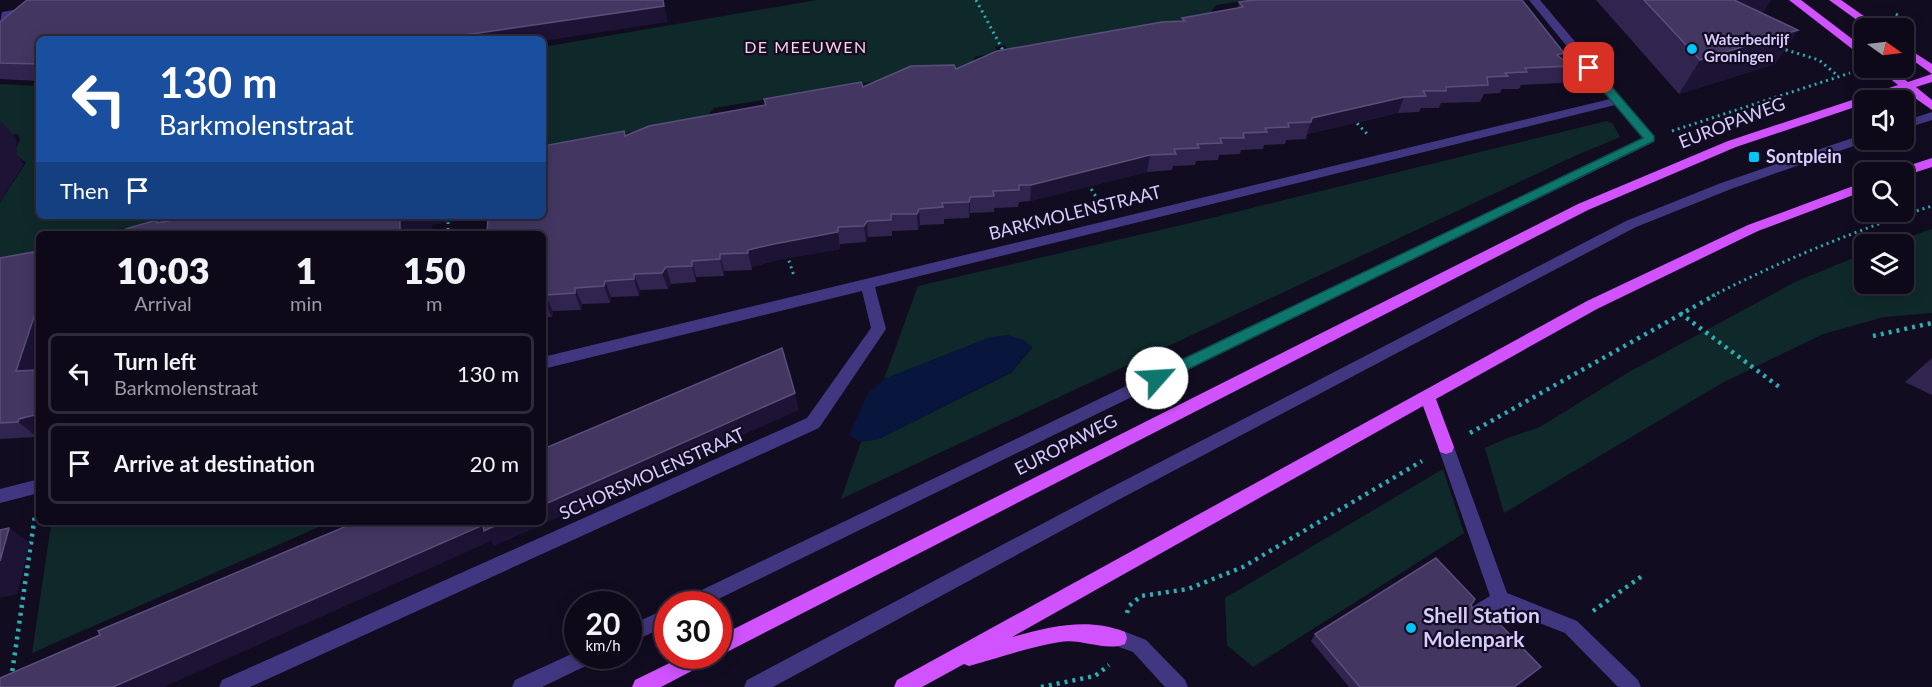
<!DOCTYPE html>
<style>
:root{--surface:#0e0919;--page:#171222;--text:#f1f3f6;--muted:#9b9aa2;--line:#2e2a38}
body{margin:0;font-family:Lato,sans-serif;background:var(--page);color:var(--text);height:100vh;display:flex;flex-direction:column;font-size:22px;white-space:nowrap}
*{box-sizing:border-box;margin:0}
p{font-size:20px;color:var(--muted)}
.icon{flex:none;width:33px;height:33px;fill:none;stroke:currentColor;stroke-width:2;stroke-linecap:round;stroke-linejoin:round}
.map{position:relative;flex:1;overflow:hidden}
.panel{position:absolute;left:36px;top:231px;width:510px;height:294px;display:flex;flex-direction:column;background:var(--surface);border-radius:9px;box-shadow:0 3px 15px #0003,0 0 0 2px var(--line)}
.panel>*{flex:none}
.banner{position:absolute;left:36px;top:36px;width:510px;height:183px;border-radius:9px;box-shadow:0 3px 15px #0003,0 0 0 2px var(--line);background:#1a4fa0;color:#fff;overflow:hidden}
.needle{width:39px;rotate:104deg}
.controls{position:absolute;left:1854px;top:18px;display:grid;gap:12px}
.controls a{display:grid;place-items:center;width:60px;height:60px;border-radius:9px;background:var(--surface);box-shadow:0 3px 15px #0003,0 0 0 2px var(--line);font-size:30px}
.speed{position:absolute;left:564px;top:591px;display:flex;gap:12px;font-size:30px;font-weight:700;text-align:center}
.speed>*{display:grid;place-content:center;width:78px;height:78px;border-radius:50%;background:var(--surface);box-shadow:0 3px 15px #0003,0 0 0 2px var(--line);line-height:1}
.speed small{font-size:15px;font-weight:400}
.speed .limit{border:9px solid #d22;background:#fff;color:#111}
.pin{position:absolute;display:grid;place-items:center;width:51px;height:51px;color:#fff;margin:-26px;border-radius:12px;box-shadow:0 3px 9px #0006}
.me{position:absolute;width:66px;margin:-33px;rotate:64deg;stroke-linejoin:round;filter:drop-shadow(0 0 4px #0008)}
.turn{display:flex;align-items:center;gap:21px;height:126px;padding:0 24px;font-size:27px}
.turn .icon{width:78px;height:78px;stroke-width:2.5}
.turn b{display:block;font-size:42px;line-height:51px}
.then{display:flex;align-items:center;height:57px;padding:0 24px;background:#0003;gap:12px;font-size:22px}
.eta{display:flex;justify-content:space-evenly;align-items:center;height:102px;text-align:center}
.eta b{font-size:36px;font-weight:800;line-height:42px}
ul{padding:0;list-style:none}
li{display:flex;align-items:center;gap:18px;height:81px;margin:0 12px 9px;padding:0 12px;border:3px solid var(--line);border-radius:9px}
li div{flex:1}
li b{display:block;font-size:22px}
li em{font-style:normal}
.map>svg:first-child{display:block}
.green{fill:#0f292b}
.water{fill:#08163e}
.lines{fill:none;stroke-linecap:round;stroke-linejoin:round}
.path-far1{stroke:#2caeb3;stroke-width:3;stroke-dasharray:2 4;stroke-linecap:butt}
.path{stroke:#2caeb3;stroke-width:4.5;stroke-dasharray:3 5;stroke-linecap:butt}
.minor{fill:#413780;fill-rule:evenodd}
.major{fill:#d053ff;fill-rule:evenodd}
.wall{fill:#31254f}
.shaded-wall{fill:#1d1335}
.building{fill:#433762;stroke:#5a4e7b;stroke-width:1.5}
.route{fill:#0f766e;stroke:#0a4d48;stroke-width:1.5}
.poi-dot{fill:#00c6f7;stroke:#120c21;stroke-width:2}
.labels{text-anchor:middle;stroke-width:4.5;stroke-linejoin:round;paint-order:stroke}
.far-poi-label{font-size:15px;font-weight:bold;fill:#d7ccff;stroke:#120c21;text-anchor:start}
.far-neighbourhood-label{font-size:16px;letter-spacing:1.5px;fill:#ffcee8;stroke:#120c21}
.street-label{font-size:18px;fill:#d7ccff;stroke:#120c21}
.poi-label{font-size:18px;font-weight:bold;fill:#d7ccff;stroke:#120c21;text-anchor:start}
.near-poi-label{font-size:21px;font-weight:bold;fill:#d7ccff;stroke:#120c21;text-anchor:start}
</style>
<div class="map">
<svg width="1932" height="687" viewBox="0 0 1932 687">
<rect width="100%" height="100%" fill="#120c21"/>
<g class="green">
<path d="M817,0H1250L1216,5L1208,16L1008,51L1005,45L995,47L997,53L974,57V65L714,108L704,120L543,147V47Z"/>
<path d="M0,84L39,86V216H196L87,234H39V254L0,261V202L26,163L14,153L20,140L18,134L0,135Z"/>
<path d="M1607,121L1613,124L1620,137L1579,154L841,499L861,442L879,439L1011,373L1032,348L991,337L884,379L918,286L1199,221Z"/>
<path d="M1932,229V313L1884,317L1823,334L1722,383L1504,513L1485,448L1505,439L1540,427L1629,372L1795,282L1863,254L1864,284H1904V244H1889Z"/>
<path d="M1443,469L1464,533L1253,667L1227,645L1225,598Z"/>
<path d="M63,522H330L32,653L51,525Z"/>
</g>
<path class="water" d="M1008,335L1024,340L1032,347L1011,372L879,439L861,442L849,435L868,393L884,379L991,337Z"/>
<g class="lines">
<g class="path-far1">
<path d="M976,0L1005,54"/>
<path d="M1896,14L1914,27"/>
<path d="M1780,48L1819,60L1837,75"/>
<path d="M1353,119L1369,136"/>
<path d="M1672,131L1850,73"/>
<path d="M1088,184L1100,203"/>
<path d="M448,216V234"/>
<path d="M787,255L794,276"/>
<path d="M1712,296C1783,260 1856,230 1932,206"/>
</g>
<g class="path">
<path d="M1680,313L1782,389"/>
<path d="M1873,336L1932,323"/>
<path d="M1470,433L1715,295"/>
<path d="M1593,611L1642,576"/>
<path d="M1127,613L1129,606L1141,596L1188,589L1243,567L1422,461"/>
<path d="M10,687L35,515"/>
<path d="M1041,687L1095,676L1109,665"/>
</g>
<g class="minor">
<path d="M1529,0H1540L1654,136V142L708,604H682L685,598L1642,138L1615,105L875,287L886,329L819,428L250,687H219L222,680L807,418L871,328L862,291L543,369V357L1610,99Z"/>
<path d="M30,7L36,10L34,12L10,17L0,23L2,12Z"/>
<path d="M1932,112V120L1904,129V121Z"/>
<path d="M1864,134V140L1868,141L1731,189L1636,227L1120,499L773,687H744L747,680L1108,489L1626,221L1721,183Z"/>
<path d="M1446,440L1452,442L1454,447L1507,593L1577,621L1638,680L1641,687H1618L1565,633L1501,608L1476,622L1470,620L1467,614L1470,608L1490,596L1438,447L1440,442Z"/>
<path d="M39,479V493L0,503V489Z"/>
<path d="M668,608V625L628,644V626Z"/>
<path d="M1118,629L1146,640L1185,680L1188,687H1165L1133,652L1111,644L1109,638L1111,632Z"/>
<path d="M578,651V656H596L594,662L542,687H512L515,680Z"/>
</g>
<g class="major">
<path d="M1789,0H1801L1864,48V56L1860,55Z"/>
<path d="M1829,0H1841L1881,28H1868Z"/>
<path d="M1904,46L1932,64V74L1904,54Z"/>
<path d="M1877,68H1890L1908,82L1932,74V82L1916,87L1932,100V110L1905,91L1876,100H1864V104L1736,147L1588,210L725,653L718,656H717L718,637L1578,204L1728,141L1898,85Z"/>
<path d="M1932,158V167L1904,176V172H1897L1898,169Z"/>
<path d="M1864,182V191L1758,231L1597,309L1436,399L1454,447L1452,452L1446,454L1440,452L1423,406L1012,637C1050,627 1087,617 1125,632L1127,638L1125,644C1106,652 1081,638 1060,642C1029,647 999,658 969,666L964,664L922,687H894L897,680L1587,301L1748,225Z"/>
<path d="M684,656H711L709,662L661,687H632L635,680Z"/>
</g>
</g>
<g class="wall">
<path d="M1596,0H1771L1762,13L1798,30L1775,64L1679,94Z"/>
<path d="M1239,2L1562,59L1571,66L1562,83L1521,85L1519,89H1502L1500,93L1484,94L1480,102L1441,103L1439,108H1421L1419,112L1398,113L1307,134L1306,139L1286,140L1285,144L1264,145L1263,149L1241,150L1240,154L1219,155L1218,160L1196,161L1195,165L1173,166L1172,170L1147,172L1030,201L1019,202L1018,207L994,208V212L970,213L969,218L944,219V224L920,225L918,230L892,231V236L868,237L866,242L840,244V249L777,260L752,267V270L724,271V276L696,277V282L671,284L668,289L640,290L639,296L611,297L610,303L582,304L581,310L553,311L552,317H543V234L626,135L765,105L764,99L863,87L956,69L1181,21L1182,18L1238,8Z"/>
<path d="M0,22H668L39,39V81L0,79Z"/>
<path d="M0,258L37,435V437L0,439Z"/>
<path d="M1932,358V395L1905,382Z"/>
<path d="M1471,605L1474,613L1534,674L1516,687H1349L1311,641L1315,634Z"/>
</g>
<g class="shaded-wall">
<path d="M663,0L668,22L543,41V39H437Z"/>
<path d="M1717,0H1771L1761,15Z"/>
<path d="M1798,30L1775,64L1679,94L1700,60Z"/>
<path d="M1564,53L1558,67L1557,55Z"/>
<path d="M1404,97L1398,113L1307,134L1312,118Z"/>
<path d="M0,120L16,138L17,155L24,164L0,201Z"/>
<path d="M1150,155L1147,172L1030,201L1031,185Z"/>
<path d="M970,197V213L969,218V202Z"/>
<path d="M919,209L920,225L918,230L917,214Z"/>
<path d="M400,216H484L432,225V229L410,233V234H400Z"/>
<path d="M867,221L868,237L866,242L864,226Z"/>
<path d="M838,227L840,249L777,260L752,267V270L748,253V250Z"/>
<path d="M720,254L724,271V276L720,259Z"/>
<path d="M692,261L696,277V282L692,266Z"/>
<path d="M666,267L671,284L668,289L662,273Z"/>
<path d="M634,274L640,290L639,296L634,279Z"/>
<path d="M605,281L611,297L610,303L604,286Z"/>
<path d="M575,288L582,304L581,310L575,293Z"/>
<path d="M545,295L553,311L552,317L544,300Z"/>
<path d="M39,302V371H16Z"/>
<path d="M795,393L799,410L494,546L491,541L164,687H113L483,525L503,522H543V505Z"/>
<path d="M39,414V434L37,435V437L18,422L19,419Z"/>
<path d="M9,528L30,543L17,594L0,598V561Z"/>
<path d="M1541,667L1534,674L1516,687H1513Z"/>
</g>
<g class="building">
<path d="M27,0H663L664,6L437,39H39V64L0,63V22Z"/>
<path d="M1253,0H1522L1564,53L1557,55L1571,66L1525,68L1527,72L1505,73L1508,76L1487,77L1488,85L1446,87V91H1423L1426,96L1404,97L1312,118L1311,122L1288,123L1289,127L1265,128L1267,132L1243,133L1244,138H1220L1222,143L1197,144L1199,148L1174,149L1176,154L1150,155L1031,185H1019V190L993,191L994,196L970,197L969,202L942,203L943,207L919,209L917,214H891V220L867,221L864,226L838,227V232L774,244L748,250V253L720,254V259L692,261V266L666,267L662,273L634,274V279L605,281L604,286L575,288V293L545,295L544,300H543V234H487L488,216H543V146L624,131L625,136L649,126L766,105L764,99L861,82L863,87L911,66L954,65L956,69L997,51L1162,22L1185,21L1182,18L1243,7L1239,2Z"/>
<path d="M1644,0H1734L1798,30L1700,60Z"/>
<path d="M193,216H402H400V234H123L125,229L157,220V223Z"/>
<path d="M39,251V302L16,371L39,370V414L19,419L18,422L0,423V258Z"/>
<path d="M782,348L795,393L543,505V449Z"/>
<path d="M356,522H503L484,531L483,525L113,687H0V678L100,635L98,631Z"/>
<path d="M9,528L0,561V530Z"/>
<path d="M1436,558L1475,599L1471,605L1474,613L1482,617L1489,613L1541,667L1514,687H1360L1315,634Z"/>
</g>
<path class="route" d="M1585,65H1593L1654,136V141L1162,382H1152V374L1643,138L1585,70Z"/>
<g class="poi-dot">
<circle cx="1692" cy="49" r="6"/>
<rect x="1748" y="151" width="12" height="12" rx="3"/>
<circle cx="1411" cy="628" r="6"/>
</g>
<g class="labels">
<g class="far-poi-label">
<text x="1704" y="45">Waterbedrijf<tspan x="1704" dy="17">Groningen</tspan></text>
</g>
<g class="far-neighbourhood-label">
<text x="806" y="53">DE MEEUWEN</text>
</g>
<g class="street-label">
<text transform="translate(1732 123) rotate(-21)" y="6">EUROPAWEG</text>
<text transform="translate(1075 213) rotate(-14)" y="6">BARKMOLENSTRAAT</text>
<text transform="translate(1066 445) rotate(-27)" y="6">EUROPAWEG</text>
<text transform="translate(652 474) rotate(-24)" y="6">SCHORSMOLENSTRAAT</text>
</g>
<g class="poi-label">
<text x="1766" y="163">Sontplein</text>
</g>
<g class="near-poi-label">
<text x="1423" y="623">Shell Station<tspan x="1423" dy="24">Molenpark</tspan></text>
</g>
</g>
</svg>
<div class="controls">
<a><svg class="needle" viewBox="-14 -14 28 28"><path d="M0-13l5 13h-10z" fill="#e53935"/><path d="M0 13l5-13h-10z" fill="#9b9aa2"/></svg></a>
<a><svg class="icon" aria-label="sound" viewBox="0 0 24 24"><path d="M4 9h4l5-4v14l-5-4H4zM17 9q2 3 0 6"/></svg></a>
<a><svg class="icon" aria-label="search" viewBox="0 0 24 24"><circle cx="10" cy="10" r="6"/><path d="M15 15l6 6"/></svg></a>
<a><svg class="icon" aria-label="layers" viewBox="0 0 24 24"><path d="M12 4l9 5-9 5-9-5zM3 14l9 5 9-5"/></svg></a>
</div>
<div class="speed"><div>20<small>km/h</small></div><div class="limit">30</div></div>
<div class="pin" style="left:1589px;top:68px;background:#d93025"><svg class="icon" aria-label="arrive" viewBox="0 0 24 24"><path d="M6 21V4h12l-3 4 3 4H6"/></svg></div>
<svg class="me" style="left:1157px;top:378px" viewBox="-20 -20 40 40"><circle r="19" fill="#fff"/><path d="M0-13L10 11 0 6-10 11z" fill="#0f766e"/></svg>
<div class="banner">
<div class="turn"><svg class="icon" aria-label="left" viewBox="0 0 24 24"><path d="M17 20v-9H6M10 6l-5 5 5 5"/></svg><div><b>130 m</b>Barkmolenstraat</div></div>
<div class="then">Then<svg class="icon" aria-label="arrive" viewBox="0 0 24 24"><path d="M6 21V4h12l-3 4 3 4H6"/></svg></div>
</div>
<section class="panel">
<div class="eta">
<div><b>10:03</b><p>Arrival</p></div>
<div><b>1</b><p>min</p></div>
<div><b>150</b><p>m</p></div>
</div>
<ul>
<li><svg class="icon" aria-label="left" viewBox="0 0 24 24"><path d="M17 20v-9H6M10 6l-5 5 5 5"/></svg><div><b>Turn left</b><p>Barkmolenstraat</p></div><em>130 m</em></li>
<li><svg class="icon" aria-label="arrive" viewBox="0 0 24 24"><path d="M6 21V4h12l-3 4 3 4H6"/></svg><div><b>Arrive at destination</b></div><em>20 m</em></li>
</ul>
</section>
</div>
